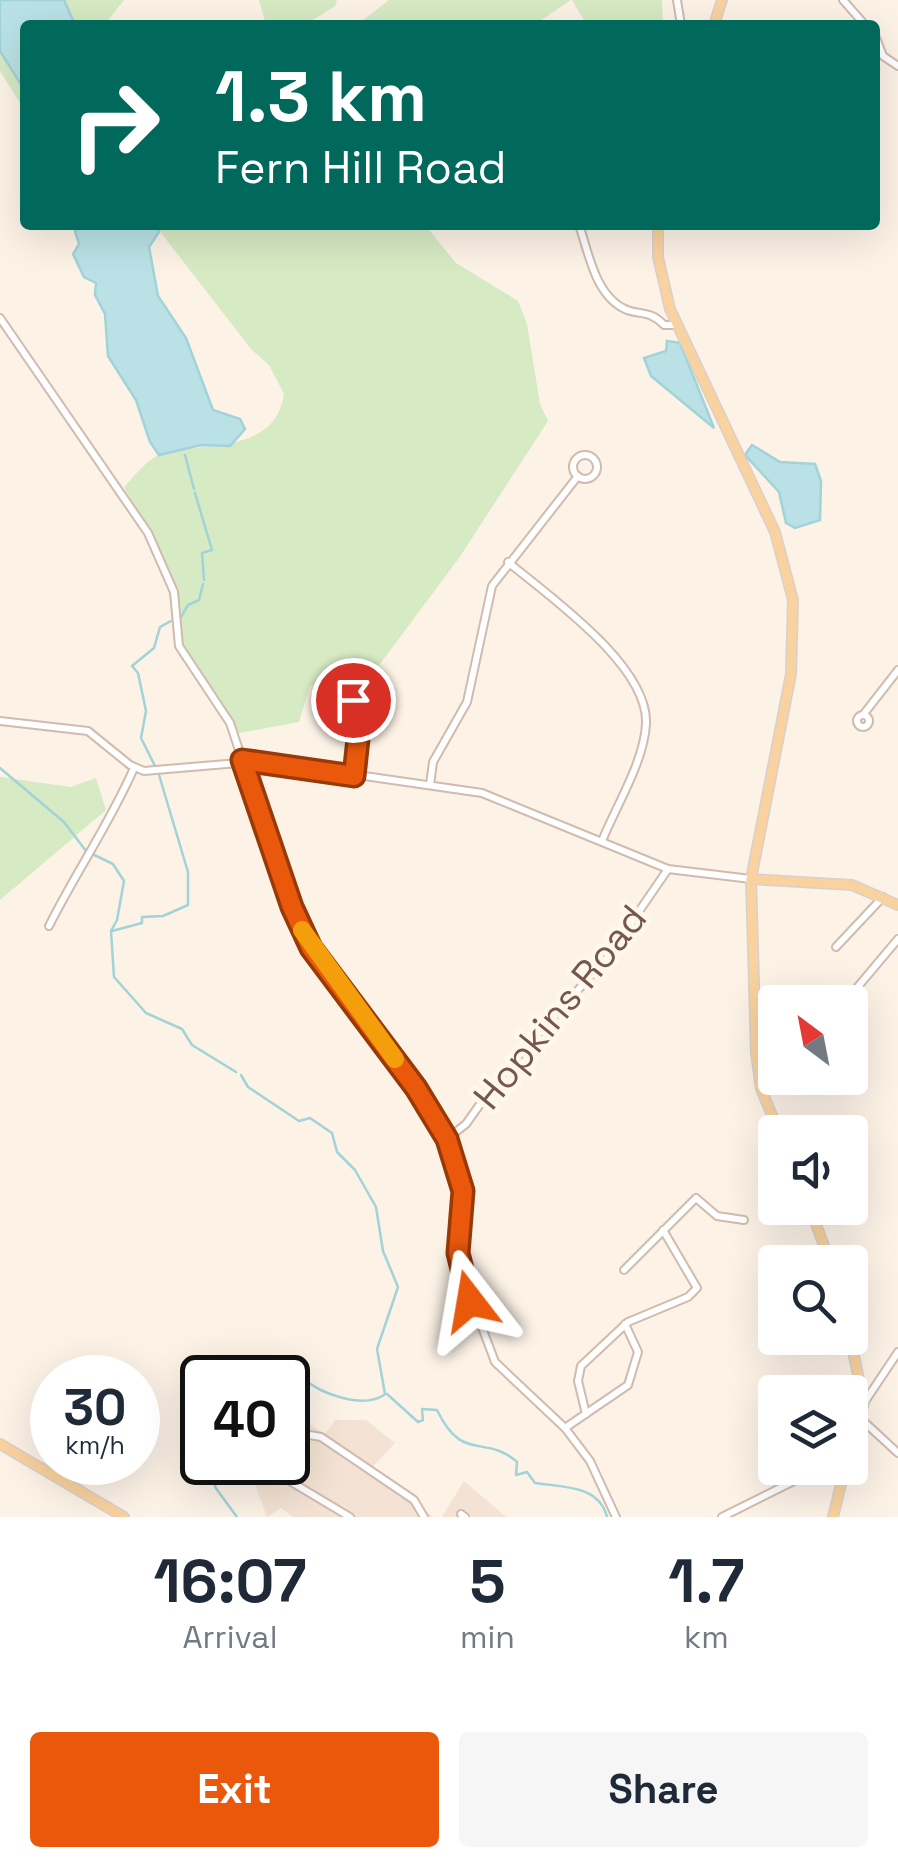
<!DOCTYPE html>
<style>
:root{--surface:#fff;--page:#f6f6f7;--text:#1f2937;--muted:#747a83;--accent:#ea580c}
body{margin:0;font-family:"Space Grotesk",sans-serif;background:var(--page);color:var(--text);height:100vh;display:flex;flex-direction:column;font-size:38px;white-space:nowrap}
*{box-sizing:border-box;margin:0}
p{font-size:32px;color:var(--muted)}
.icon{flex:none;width:55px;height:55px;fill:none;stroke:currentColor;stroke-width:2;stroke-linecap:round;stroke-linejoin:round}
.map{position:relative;height:1517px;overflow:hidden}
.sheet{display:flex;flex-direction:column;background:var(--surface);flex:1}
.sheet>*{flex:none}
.banner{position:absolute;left:20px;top:20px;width:860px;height:210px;border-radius:10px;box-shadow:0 10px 40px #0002;background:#00695c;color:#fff;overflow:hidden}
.needle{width:65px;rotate:328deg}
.buttons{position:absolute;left:758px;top:985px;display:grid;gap:20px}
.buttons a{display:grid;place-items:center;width:110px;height:110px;border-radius:10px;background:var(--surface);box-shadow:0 10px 40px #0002;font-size:50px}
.speed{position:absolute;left:30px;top:1355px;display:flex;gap:20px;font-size:50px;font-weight:700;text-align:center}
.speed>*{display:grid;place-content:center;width:130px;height:130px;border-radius:50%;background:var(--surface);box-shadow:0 10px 40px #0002;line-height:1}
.speed small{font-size:25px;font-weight:400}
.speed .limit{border:5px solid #111;border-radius:15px;background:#fff;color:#111}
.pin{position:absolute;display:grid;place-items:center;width:85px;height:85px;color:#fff;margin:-42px;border:5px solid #fff;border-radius:50%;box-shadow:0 2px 10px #0007}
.me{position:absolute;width:110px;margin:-55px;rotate:346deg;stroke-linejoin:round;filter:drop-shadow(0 0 8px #0008)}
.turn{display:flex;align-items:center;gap:35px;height:210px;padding:0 30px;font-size:45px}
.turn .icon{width:130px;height:130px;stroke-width:2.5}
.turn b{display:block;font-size:70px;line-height:85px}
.eta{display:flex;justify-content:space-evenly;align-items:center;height:170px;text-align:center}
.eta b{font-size:60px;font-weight:700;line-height:70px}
.button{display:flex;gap:20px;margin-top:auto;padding:20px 30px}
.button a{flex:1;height:115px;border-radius:10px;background:var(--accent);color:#fff;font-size:40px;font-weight:700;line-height:115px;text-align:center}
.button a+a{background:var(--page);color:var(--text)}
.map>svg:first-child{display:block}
.residential{fill:#f4e3d4}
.green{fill:#d6eac4}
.water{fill:#bae2e6;stroke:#a1d3d8;stroke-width:2.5}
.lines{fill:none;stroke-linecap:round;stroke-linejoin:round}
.stream{stroke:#a1d3d8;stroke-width:2.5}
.minor-casing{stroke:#d0bbaf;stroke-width:10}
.major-casing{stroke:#d8d0cd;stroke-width:12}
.minor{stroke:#fff;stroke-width:6}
.major{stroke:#fad29f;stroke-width:9}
.route-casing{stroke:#983908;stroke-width:25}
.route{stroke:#ea580c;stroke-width:18}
.slow{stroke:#f59e0b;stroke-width:18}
.labels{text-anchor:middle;stroke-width:10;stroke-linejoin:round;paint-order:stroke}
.street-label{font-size:38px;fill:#75574b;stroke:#fff6ec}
</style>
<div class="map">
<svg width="898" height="1517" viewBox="0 0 898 1517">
<rect width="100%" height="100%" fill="#fcf2e6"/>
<g class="residential">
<path d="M298,1397L311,1425L325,1434L335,1420H366L395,1443L368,1472L434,1517H293L281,1508L267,1517L252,1476L263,1463L288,1462V1406Z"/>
<path d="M464,1481L506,1517H442Z"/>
</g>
<g class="green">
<path d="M0,0H124L104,25H25V111L0,71Z"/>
<path d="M259,0H337L335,6L305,25H266Z"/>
<path d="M389,0H571L534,25H357Z"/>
<path d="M572,0H662L663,25H587Z"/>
<path d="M155,225H425L456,263L518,301L527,324L540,404L548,421L459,558L371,676L310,686L299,722L239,733L183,645L179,598L171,574L124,487C134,477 146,460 159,455C202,440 275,456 284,394L269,365L251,349Z"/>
<path d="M0,777L71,787L96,778L106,810L0,900Z"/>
</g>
<g class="water">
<path d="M0,0H64L75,25H25V91L0,51Z"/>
<path d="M85,225H155L159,232L149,247L158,296L186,338L213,410L240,419L245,429L230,446L201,445L159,455L150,442L136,400L108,356L105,314L95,295L96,283L84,277L73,254L79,244L75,231Z"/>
<path d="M667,341L680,343L714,428L651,376L644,358L666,351Z"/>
<path d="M752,445L780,462L815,464L821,481L820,520L795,528L786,523L779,492L745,455Z"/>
</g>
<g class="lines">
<g class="stream">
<path d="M185,455L194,489"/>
<path d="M195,493L212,550L202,553L204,580"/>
<path d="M181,617L188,605L199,600L203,584"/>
<path d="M155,766L141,738L146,711L138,673L132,666L154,648L160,627L171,621"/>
<path d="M0,768L64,822L86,851L113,864L124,881L117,920L111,931L114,977L146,1013L182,1029L192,1045L236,1072"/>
<path d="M112,931L142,923V917L163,916L188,905V872L159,775"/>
<path d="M241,1075L248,1087L299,1121L310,1118L332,1133L337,1152L355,1170L376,1207L383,1251L398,1287L377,1349L385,1394"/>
<path d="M264,1378L273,1370L279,1378"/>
<path d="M288,1383L303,1378C320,1394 363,1409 384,1395"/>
<path d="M387,1394L418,1422L423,1420L422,1409L437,1410C463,1464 484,1433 517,1462L516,1475L527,1472L535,1483C562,1487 599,1485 607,1517"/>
<path d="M230,1462L217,1466L215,1487L237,1517"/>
</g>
<g class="minor-casing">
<g id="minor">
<path d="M677,0L681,25"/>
<path d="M843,0L865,25"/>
<path d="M875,35L883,56L898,66"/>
<path d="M579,225C589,253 595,297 627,310C642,315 651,311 664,325H677"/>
<path d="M0,318L148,533L174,592L179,646L230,723L291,907L310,946L401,1068L447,1139L463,1191L457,1248L462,1274L495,1362L565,1428L590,1461L616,1517"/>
<circle cx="585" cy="467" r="12"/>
<path d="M508,562C549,596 649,666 646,724C644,762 616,806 602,841"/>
<circle cx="361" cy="709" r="12"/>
<path d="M863,715L898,670"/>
<circle cx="863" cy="721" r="6"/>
<path d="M0,721L88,731L130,765L144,771L261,761L482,793L668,869L751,879"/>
<path d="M354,776L360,720"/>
<path d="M430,785L433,762L467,702L492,586L578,476"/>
<path d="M49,926C76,872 110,823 134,768"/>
<path d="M836,947L883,897"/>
<path d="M845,1002L898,939"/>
<path d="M756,1053H775"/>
<path d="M447,1139L466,1124L500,1076L607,958L668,869"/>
<path d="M624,1270L696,1198L717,1216L744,1220"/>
<path d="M864,1403L898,1352"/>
<path d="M586,1414L578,1381L581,1366L628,1322L688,1297L697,1288L663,1230"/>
<path d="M860,1418L898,1453"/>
<path d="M565,1428L628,1385L638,1352L625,1324"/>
<path d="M288,1442L304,1434L321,1437L414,1500L424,1517"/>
<path d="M277,1462L288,1480L350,1517"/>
<path d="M461,1514L465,1517"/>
<path d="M722,1517L820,1468"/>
</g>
</g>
<g class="major-casing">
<g id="major">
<path d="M714,25L722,0"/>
<path d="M658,225V257L670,309L775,532L793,600L791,674L751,879L756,1053L761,1089L779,1132"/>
<path d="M751,879L852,885L898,905"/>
<path d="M810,1208L830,1262"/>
<path d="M850,1337L864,1403L850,1448"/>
<path d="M0,1444L124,1517"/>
<path d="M833,1517L845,1468"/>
</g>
</g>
<use href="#minor" class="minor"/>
<use href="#major" class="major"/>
</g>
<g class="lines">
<g class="route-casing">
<path id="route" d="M353,700L350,714L360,720L354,776L242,760L292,907L311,948L416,1088L447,1139L463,1191L458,1253L470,1301"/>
</g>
<use href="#route" class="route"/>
<path class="slow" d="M302,930L395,1059"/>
</g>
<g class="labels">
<g class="street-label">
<text transform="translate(560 1007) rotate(-51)" y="13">Hopkins Road</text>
</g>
</g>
</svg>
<div class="buttons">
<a><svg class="needle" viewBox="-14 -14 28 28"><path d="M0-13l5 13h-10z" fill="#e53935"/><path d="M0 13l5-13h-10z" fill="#747a83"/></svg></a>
<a><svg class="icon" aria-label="sound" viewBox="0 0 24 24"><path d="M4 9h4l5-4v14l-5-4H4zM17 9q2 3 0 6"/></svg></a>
<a><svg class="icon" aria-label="search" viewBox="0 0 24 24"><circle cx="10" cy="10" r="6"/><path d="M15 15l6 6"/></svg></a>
<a><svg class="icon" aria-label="layers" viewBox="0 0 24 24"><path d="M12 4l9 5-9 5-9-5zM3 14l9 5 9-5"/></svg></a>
</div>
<div class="speed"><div>30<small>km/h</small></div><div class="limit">40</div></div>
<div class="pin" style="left:353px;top:700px;background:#d93025"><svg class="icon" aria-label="arrive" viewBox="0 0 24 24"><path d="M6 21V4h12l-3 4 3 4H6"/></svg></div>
<svg class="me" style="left:470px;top:1301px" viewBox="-20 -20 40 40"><path d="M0-17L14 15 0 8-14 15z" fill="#ea580c" stroke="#fff" stroke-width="4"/></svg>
<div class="banner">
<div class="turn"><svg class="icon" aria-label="right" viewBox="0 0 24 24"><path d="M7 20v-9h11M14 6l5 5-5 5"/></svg><div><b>1.3 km</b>Fern Hill Road</div></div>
</div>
</div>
<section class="sheet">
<div class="eta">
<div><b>16:07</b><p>Arrival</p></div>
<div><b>5</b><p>min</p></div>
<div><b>1.7</b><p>km</p></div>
</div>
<div class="button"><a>Exit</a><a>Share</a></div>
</section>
